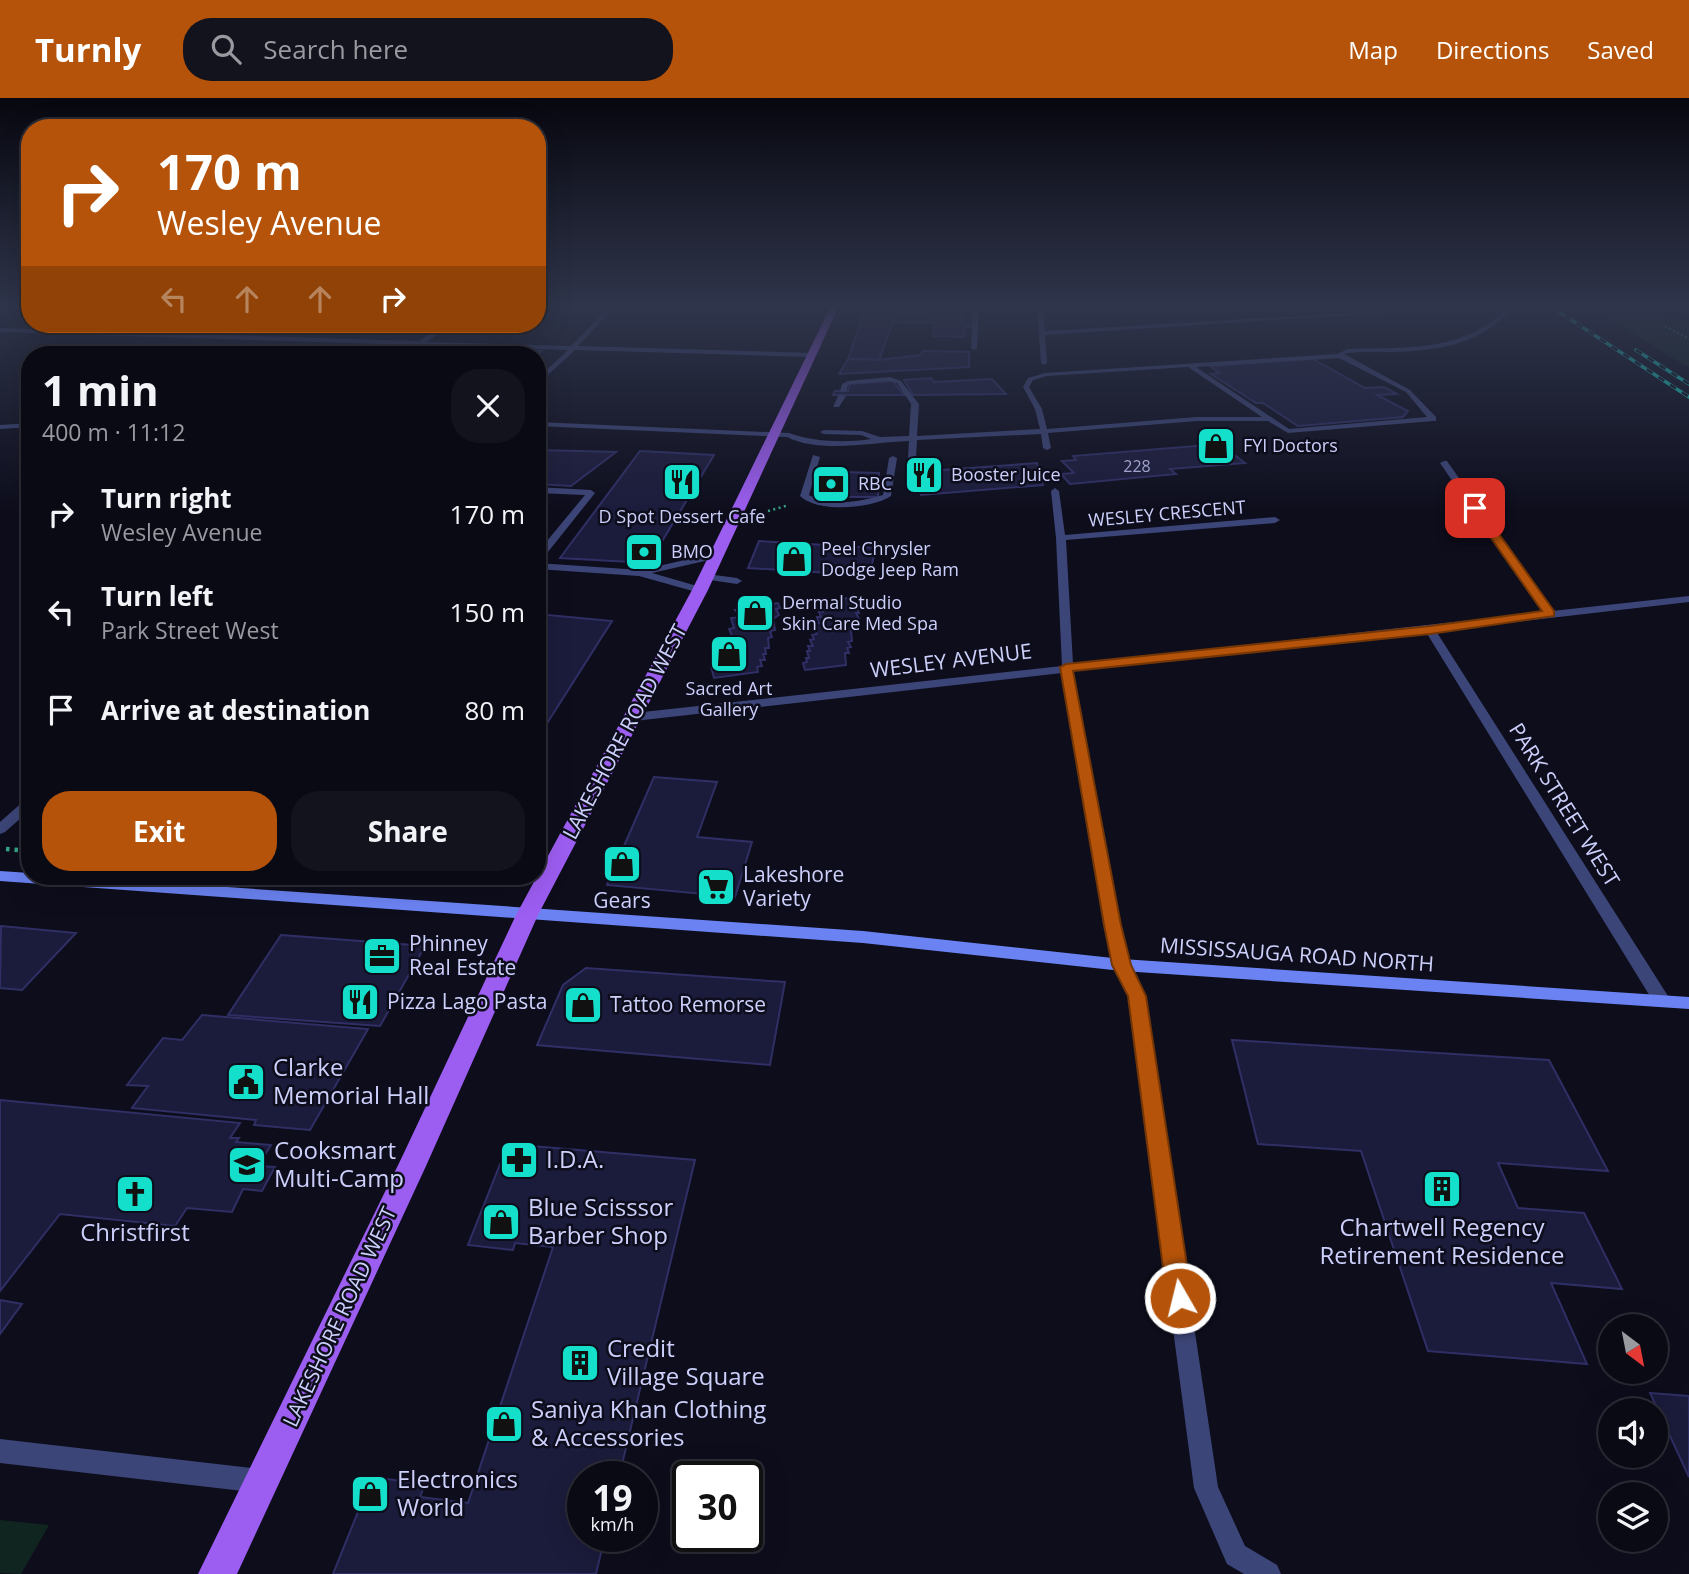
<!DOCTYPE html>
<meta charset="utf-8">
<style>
:root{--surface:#0a0a15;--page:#13131e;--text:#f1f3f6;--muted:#999aa0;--line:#2a2b34;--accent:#b45309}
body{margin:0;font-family:"Open Sans",sans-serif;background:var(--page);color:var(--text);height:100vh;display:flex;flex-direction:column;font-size:26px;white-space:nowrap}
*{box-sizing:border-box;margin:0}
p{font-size:23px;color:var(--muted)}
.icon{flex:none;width:38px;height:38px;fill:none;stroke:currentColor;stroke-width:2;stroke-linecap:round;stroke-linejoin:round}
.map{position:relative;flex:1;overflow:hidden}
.side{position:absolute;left:21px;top:248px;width:525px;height:539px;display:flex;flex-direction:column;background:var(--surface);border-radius:28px;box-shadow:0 7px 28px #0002,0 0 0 2px var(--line)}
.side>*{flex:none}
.guide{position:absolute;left:21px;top:21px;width:525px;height:214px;border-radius:28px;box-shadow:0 7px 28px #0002,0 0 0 2px var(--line);background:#b45309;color:#fff;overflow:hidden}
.needle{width:46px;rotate:148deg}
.buttons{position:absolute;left:1598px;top:1216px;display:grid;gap:14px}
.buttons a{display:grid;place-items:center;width:70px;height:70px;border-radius:50%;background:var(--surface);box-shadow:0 7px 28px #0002,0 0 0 2px var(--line);font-size:35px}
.speed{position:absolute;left:567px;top:1363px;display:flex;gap:14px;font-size:35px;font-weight:700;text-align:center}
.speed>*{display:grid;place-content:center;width:91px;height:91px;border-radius:50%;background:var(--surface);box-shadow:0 7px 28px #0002,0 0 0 2px var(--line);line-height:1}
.speed small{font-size:18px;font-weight:400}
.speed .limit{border:4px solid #111;border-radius:10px;background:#fff;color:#111}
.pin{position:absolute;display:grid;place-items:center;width:60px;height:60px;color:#fff;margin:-30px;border-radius:14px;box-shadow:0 4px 10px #0006}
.me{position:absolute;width:77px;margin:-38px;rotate:352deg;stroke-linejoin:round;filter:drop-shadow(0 0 5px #0008)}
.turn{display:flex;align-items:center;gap:24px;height:147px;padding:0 21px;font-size:32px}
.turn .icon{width:91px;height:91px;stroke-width:2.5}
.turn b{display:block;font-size:49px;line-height:60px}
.lanes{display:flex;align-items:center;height:66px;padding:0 21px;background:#0003;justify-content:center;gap:35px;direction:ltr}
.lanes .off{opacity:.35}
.round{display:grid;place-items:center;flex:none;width:74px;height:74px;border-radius:28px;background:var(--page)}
.overview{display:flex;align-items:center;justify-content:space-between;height:119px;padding:0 21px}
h1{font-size:42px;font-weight:700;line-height:52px}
.button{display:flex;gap:14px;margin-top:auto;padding:14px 21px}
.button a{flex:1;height:80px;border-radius:28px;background:var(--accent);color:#fff;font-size:28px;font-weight:700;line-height:80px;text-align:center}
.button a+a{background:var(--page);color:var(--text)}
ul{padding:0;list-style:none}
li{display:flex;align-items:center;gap:21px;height:98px;padding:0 21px}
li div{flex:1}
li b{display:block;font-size:26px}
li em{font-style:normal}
header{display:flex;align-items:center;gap:42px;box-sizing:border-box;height:98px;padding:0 35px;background:var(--accent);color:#fff}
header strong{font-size:33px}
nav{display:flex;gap:38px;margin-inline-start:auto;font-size:24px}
.search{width:490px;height:63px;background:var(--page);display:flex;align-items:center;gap:18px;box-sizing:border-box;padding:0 24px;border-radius:28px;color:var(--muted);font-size:26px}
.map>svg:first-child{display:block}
.green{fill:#112520}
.building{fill:#1b1b3b;stroke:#2f2f65;stroke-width:2}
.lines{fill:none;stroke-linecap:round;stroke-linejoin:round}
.path-far2{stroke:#37a487;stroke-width:2;stroke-dasharray:2 2.5;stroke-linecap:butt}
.path-far1{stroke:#37a487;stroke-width:2.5;stroke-dasharray:2 3.5;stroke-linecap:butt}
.path{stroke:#37a487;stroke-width:4.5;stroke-dasharray:3.5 5;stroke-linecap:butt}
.lane{fill:#3c4577;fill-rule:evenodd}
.street{fill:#3c4577;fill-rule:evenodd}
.secondary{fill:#6b83f2;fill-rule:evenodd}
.primary{fill:#9c5df1;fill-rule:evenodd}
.rail-casing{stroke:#13dfcb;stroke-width:3.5}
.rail{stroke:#0d0d1c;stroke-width:2.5;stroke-dasharray:7;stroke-linecap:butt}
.route{fill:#b45309;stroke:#753606;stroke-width:2}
.labels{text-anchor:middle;stroke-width:5;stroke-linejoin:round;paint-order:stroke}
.far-number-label{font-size:16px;fill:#a0a3cb}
.far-poi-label{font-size:18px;fill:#ccd0fb;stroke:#0d0d1c;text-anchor:start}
.far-street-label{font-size:18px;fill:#ccd0fb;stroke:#0d0d1c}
.street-label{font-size:21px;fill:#ccd0fb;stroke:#0d0d1c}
.poi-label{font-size:21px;fill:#ccd0fb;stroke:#0d0d1c;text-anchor:start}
.near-poi-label{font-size:24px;fill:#ccd0fb;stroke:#0d0d1c;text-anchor:start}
</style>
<header>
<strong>Turnly</strong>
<div class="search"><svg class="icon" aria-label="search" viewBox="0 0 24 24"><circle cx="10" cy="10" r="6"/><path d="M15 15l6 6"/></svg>Search here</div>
<nav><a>Map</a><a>Directions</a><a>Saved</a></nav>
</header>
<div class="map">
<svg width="1689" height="1476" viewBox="0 0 1689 1476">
<rect width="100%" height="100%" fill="#0d0d1c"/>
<g class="green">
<path d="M1591,210H1629L1644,216L1689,224V270Z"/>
<path d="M0,1422L49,1427L21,1476L0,1475Z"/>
</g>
<g class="building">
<path d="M866,210H897L896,215L963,217L962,226H974V229H965L964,239L933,238L935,225L893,224L879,262L848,261Z"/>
<path d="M432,250L542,253L537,258L425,257Z"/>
<path d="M923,253L969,254V269L839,276L848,261L879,262L920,257Z"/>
<path d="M1313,261L1365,290L1384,289L1397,296L1377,297L1408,313L1403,319L1298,328L1263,305H1256L1211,276L1219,275L1210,268Z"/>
<path d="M931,280L934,284L992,281L1006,296L913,297L904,282Z"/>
<path d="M893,283L904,297H833L835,293H848L850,286Z"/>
<path d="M1220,346L1245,365L1170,371L1176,376L1070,386L1061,376L1074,375L1062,363L1076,362L1073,358Z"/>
<path d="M537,352L616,354L571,388L537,386Z"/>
<path d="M640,353L714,357L649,465L560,460Z"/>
<path d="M1037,365L1043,387L921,397L916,374Z"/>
<path d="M844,374L879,375L878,399H813L815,385H824L827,379Z"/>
<path d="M759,443L876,450L870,474L861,473V477L748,470Z"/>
<path d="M859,499L862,505L858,506L860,510L857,511L859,515H856L859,521L854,522L856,526L852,527L855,533H851L852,543L848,544L851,549L847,550L849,555H845L846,567L805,572L803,565L807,564L806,560H809L807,553H810L808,548H813L810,542L814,541L812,537L817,536L814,530H817L816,525H819L817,519H821L819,514H823L822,503Z"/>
<path d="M778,505L780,510L776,511L779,517L773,521L775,532L770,533L772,539L768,540L769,550H765L766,556H763L765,562H760L762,568L757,569L758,574L714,580L711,568L720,567L716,555L728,553L724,541L733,540L729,531L734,530L731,520L741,519L735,512Z"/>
<path d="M537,516L612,523L537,641Z"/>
<path d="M654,679L717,684L697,739L752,744L735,799L607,787Z"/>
<path d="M1,828L76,835L22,892L0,890Z"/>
<path d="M281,837L425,848L380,928L228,917Z"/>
<path d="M586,870L785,884L770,967L537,947L563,887Z"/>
<path d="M202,917L368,931L310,1032L254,1027L256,1022L132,1010L148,988L127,987L163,940L182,942Z"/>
<path d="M1232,942L1549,962L1608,1073L1498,1065L1518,1110L1584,1115L1622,1191L1551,1185L1587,1266L1428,1253L1361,1053L1258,1046Z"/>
<path d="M0,1002L240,1025L230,1040H239L236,1044L271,1047L258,1068L275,1069L262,1093L243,1091L232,1114L187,1110L175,1128L60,1116L0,1193Z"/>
<path d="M508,1046L695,1062L619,1379H583V1438H605L596,1476H333L372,1379L425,1386L420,1399L468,1405L553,1149L515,1145L513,1152L468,1147Z"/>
<path d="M0,1202L22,1206L0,1236Z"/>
<path d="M1650,1295L1689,1298V1379Z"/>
</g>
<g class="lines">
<g class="path-far2">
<path d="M1622,210L1631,214"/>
<path d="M1665,228L1689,241"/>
</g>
<path class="path-far1" d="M768,413L789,407"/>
<g class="path">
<path d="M6,751L30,753"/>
<path d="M408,779L485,784"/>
</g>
<g class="lane">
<path d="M551,210H614L578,248L812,255L815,257L812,259L575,252L537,287V281L568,252L421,247L407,257H400L414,247L0,234V230L419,243L444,226H451L427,244L571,248L605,213Z"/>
<path d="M1497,210H1503L1508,215C1475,249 1432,253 1387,254C1373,254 1358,253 1344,256L1410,292L1436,319V323H1433L1288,335L1268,323H1197L1048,335L1051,350L1047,352L1043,350L1041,336L917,342L916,360L912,362L908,360L909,343C873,344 821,356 787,339L537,328V324L789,335C814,344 845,345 871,341L861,337L824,336L820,334L824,332L862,333L880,339L909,338L911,306L897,285L889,283L851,286L848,287L846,294L840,293L842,286L848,283L890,279L901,283L919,306L917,338L1040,331L1035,311L1023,289L1028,280L1045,275L1337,256L1348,251C1405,249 1457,255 1502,215ZM1339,260L1406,294L1427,319L1289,331L1196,269ZM1188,269L1262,319H1197L1047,331L1042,311L1029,289L1033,282L1047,278Z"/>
<path d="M839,296L846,298L839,309H833Z"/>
<path d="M30,325V329L0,331V327Z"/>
<path d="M813,357L820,359L809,397C827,410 863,403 883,397L889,360L893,358L897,360L891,398C872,411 817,415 800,398Z"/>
<path d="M537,389L591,392L595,395L540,464L537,465V455L585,397L537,395Z"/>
<path d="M715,455L718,456V460L652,475L704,490L705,492L700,495L639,478L537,471V465L641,472Z"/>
<path d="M707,476L737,480L742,483L737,486L703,481L702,479Z"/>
<path d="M30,701V712L5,734L0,736V724L25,702Z"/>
<path d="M154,779H169L159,792L154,793L147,788Z"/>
</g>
<g class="street">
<path d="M973,210H979L977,250L974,252L971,250Z"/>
<path d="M1037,210H1043L1045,233L1433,210H1458L1045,237L1047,265L1044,267L1041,265Z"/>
<path d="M1645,210H1654L1664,213L1661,215Z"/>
<path d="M1444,363H1447L1552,513L1689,498V504L1436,533L1668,898L1670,903L1668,908L1662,909L1656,908L1426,534L1073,573L1120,827L1130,867L1145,898L1218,1389L1245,1448L1277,1467L1281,1476H1244L1227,1466L1194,1390L1129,898L1114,867L1104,827L1062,575L634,623L628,619L634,615L1062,568L1056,440L1051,393L1055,390L1059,393L1065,437L1275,419L1280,422L1275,425L1066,442L1073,566L1543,514L1440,365Z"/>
<path d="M0,1341L261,1371L270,1374L273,1383L270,1392L261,1395L0,1365Z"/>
</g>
<path class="secondary" d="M0,773L30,775V779H82L863,833L1122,861L1689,899V911L1122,873L863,845L0,783Z"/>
<path class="primary" d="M830,210H838L708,492L538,817L426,1068L237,1476H198L402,1059L516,817L692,492Z"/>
<g class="rail-casing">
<g id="rail">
<path d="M1553,210L1689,299"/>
<path d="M1636,252L1689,286"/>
</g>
</g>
<use href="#rail" class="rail"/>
</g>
<linearGradient id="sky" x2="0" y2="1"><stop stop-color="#07070f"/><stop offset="0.5" stop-color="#2f354b"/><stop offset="1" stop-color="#2f354b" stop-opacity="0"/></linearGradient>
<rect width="1689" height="416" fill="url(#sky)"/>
<path class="route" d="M1475,407L1479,408L1554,513V518L1430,536L1073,573L1121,827L1131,867L1146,898L1192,1200L1188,1209L1180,1212L1171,1209L1167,1200L1128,898L1112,867L1104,827L1060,569L1066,566L1430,528L1542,513L1470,410Z"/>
<defs>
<g id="shop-square" transform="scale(2.0125)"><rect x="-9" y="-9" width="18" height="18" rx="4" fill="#13dfcb" stroke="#0d0d1c"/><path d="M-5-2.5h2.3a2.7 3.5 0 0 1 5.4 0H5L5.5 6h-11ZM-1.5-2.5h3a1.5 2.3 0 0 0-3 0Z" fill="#111"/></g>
<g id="restaurant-square" transform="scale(2.0125)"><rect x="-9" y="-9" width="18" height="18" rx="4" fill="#13dfcb" stroke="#0d0d1c"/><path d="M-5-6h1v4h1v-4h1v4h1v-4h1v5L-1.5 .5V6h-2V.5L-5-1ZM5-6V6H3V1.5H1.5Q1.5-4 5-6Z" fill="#111"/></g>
<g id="bank-square" transform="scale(2.0125)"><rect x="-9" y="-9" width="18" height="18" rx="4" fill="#13dfcb" stroke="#0d0d1c"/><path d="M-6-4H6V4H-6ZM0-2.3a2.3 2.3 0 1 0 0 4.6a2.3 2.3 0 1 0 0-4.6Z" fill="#111"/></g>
<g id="supermarket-square" transform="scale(2.0125)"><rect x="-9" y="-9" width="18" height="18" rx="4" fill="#13dfcb" stroke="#0d0d1c"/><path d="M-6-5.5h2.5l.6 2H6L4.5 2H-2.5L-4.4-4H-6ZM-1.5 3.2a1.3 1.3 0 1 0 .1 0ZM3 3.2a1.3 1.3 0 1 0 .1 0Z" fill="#111"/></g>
<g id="office-square" transform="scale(2.0125)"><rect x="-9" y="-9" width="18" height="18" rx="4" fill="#13dfcb" stroke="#0d0d1c"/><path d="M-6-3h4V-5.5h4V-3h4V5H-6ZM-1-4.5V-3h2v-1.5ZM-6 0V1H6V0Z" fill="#111"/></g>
<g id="civic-square" transform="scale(2.0125)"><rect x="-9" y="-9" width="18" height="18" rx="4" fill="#13dfcb" stroke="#0d0d1c"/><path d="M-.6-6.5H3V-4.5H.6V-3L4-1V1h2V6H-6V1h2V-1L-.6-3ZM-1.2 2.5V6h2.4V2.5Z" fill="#111"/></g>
<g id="pharmacy-square" transform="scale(2.0125)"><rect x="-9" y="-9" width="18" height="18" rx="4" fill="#13dfcb" stroke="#0d0d1c"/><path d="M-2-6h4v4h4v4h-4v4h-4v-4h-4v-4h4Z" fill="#111"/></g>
<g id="university-square" transform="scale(2.0125)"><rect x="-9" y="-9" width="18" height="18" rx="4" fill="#13dfcb" stroke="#0d0d1c"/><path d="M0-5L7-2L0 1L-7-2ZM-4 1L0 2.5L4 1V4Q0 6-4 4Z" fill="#111"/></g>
<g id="building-square" transform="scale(2.0125)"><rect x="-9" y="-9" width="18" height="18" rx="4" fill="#13dfcb" stroke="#0d0d1c"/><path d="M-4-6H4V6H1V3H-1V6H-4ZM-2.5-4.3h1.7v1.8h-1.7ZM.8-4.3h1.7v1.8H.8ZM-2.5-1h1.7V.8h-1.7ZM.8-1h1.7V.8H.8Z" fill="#111"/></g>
<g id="church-square" transform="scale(2.0125)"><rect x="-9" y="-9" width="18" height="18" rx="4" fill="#13dfcb" stroke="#0d0d1c"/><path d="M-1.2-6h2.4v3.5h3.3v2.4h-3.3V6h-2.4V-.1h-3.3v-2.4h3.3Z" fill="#111"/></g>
</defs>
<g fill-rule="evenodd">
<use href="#shop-square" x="1216" y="348"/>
<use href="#restaurant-square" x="924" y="377"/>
<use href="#restaurant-square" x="682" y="384"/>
<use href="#bank-square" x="831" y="386"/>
<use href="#bank-square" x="644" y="454"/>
<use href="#shop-square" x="794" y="461"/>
<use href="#shop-square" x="755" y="515"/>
<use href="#shop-square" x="729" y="556"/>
<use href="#shop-square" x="622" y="766"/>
<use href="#supermarket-square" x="716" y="789"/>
<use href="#office-square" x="382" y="858"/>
<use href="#restaurant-square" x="360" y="904"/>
<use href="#shop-square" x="583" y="907"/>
<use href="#civic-square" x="246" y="984"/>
<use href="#pharmacy-square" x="519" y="1062"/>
<use href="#university-square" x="247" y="1067"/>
<use href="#building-square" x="1442" y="1091"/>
<use href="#church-square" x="135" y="1096"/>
<use href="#shop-square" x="501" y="1124"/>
<use href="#building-square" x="580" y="1265"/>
<use href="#shop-square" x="504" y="1326"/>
<use href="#shop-square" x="370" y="1396"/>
</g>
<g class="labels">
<g class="far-number-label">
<text x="1137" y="374">228</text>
</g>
<g class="far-poi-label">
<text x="1243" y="354">FYI Doctors</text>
<text x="951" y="383">Booster Juice</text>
<text x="858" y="392">RBC</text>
<text x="682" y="425" text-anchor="middle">D Spot Dessert Cafe</text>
<text x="821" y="457">Peel Chrysler<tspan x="821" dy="21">Dodge Jeep Ram</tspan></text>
<text x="671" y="460">BMO</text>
<text x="782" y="511">Dermal Studio<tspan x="782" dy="21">Skin Care Med Spa</tspan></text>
<text x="729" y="597" text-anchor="middle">Sacred Art<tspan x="729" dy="21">Gallery</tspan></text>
</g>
<g class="far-street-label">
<text transform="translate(1167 416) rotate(-5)" y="6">WESLEY CRESCENT</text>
</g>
<g class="street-label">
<text transform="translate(951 563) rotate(-7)" y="7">WESLEY AVENUE</text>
<text transform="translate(625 634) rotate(-62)" y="7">LAKESHORE ROAD WEST</text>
<text transform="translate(1564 707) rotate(58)" y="7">PARK STREET WEST</text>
<text transform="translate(1297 857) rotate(4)" y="7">MISSISSAUGA ROAD NORTH</text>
<text transform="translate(340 1219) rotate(-65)" y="7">LAKESHORE ROAD WEST</text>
</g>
<g class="poi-label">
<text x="743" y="784">Lakeshore<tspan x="743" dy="24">Variety</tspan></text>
<text x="622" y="810" text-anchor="middle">Gears</text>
<text x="409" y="853">Phinney<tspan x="409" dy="24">Real Estate</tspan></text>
<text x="387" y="911">Pizza Lago Pasta</text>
<text x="610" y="914">Tattoo Remorse</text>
</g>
<g class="near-poi-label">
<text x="273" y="978">Clarke<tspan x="273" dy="28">Memorial Hall</tspan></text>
<text x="274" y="1061">Cooksmart<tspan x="274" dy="28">Multi-Camp</tspan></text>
<text x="546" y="1070">I.D.A.</text>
<text x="528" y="1118">Blue Scisssor<tspan x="528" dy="28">Barber Shop</tspan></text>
<text x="1442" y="1138" text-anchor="middle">Chartwell Regency<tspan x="1442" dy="28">Retirement Residence</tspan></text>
<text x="135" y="1143" text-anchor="middle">Christfirst</text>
<text x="607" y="1259">Credit<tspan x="607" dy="28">Village Square</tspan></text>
<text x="531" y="1320">Saniya Khan Clothing<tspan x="531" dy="28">&amp; Accessories</tspan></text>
<text x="397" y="1390">Electronics<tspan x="397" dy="28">World</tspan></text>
</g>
</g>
</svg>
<div class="buttons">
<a><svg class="needle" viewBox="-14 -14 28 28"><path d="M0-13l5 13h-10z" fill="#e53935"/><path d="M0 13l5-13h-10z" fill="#999aa0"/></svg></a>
<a><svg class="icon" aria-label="sound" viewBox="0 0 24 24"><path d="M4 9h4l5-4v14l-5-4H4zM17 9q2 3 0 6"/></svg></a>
<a><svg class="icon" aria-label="layers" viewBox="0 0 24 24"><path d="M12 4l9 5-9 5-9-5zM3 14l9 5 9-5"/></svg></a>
</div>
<div class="speed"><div>19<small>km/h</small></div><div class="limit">30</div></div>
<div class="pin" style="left:1475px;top:410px;background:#d93025"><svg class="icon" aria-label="arrive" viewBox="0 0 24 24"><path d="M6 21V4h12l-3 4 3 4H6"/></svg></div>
<svg class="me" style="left:1180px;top:1200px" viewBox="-20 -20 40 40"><circle r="17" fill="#b45309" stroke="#fff" stroke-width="3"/><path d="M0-11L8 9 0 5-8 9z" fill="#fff"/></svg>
<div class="guide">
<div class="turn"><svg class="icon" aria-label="right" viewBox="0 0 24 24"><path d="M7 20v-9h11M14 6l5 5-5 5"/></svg><div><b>170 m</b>Wesley Avenue</div></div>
<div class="lanes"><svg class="icon off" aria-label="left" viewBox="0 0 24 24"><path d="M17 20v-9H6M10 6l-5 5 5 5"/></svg><svg class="icon off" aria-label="ahead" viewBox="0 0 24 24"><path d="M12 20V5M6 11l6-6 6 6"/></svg><svg class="icon off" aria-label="ahead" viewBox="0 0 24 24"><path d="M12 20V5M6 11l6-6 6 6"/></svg><svg class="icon" aria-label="right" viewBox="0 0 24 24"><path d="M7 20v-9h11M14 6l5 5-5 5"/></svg></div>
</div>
<section class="side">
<div class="overview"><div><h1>1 min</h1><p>400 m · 11:12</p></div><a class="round"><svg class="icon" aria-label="close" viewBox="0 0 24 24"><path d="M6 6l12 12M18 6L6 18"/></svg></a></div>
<ul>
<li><svg class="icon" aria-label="right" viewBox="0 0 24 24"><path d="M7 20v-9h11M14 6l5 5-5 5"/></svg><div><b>Turn right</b><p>Wesley Avenue</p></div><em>170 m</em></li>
<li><svg class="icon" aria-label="left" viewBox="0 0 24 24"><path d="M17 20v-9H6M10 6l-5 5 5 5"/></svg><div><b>Turn left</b><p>Park Street West</p></div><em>150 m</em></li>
<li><svg class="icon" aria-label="arrive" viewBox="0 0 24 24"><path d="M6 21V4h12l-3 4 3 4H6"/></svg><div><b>Arrive at destination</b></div><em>80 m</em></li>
</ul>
<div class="button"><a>Exit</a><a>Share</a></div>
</section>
</div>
